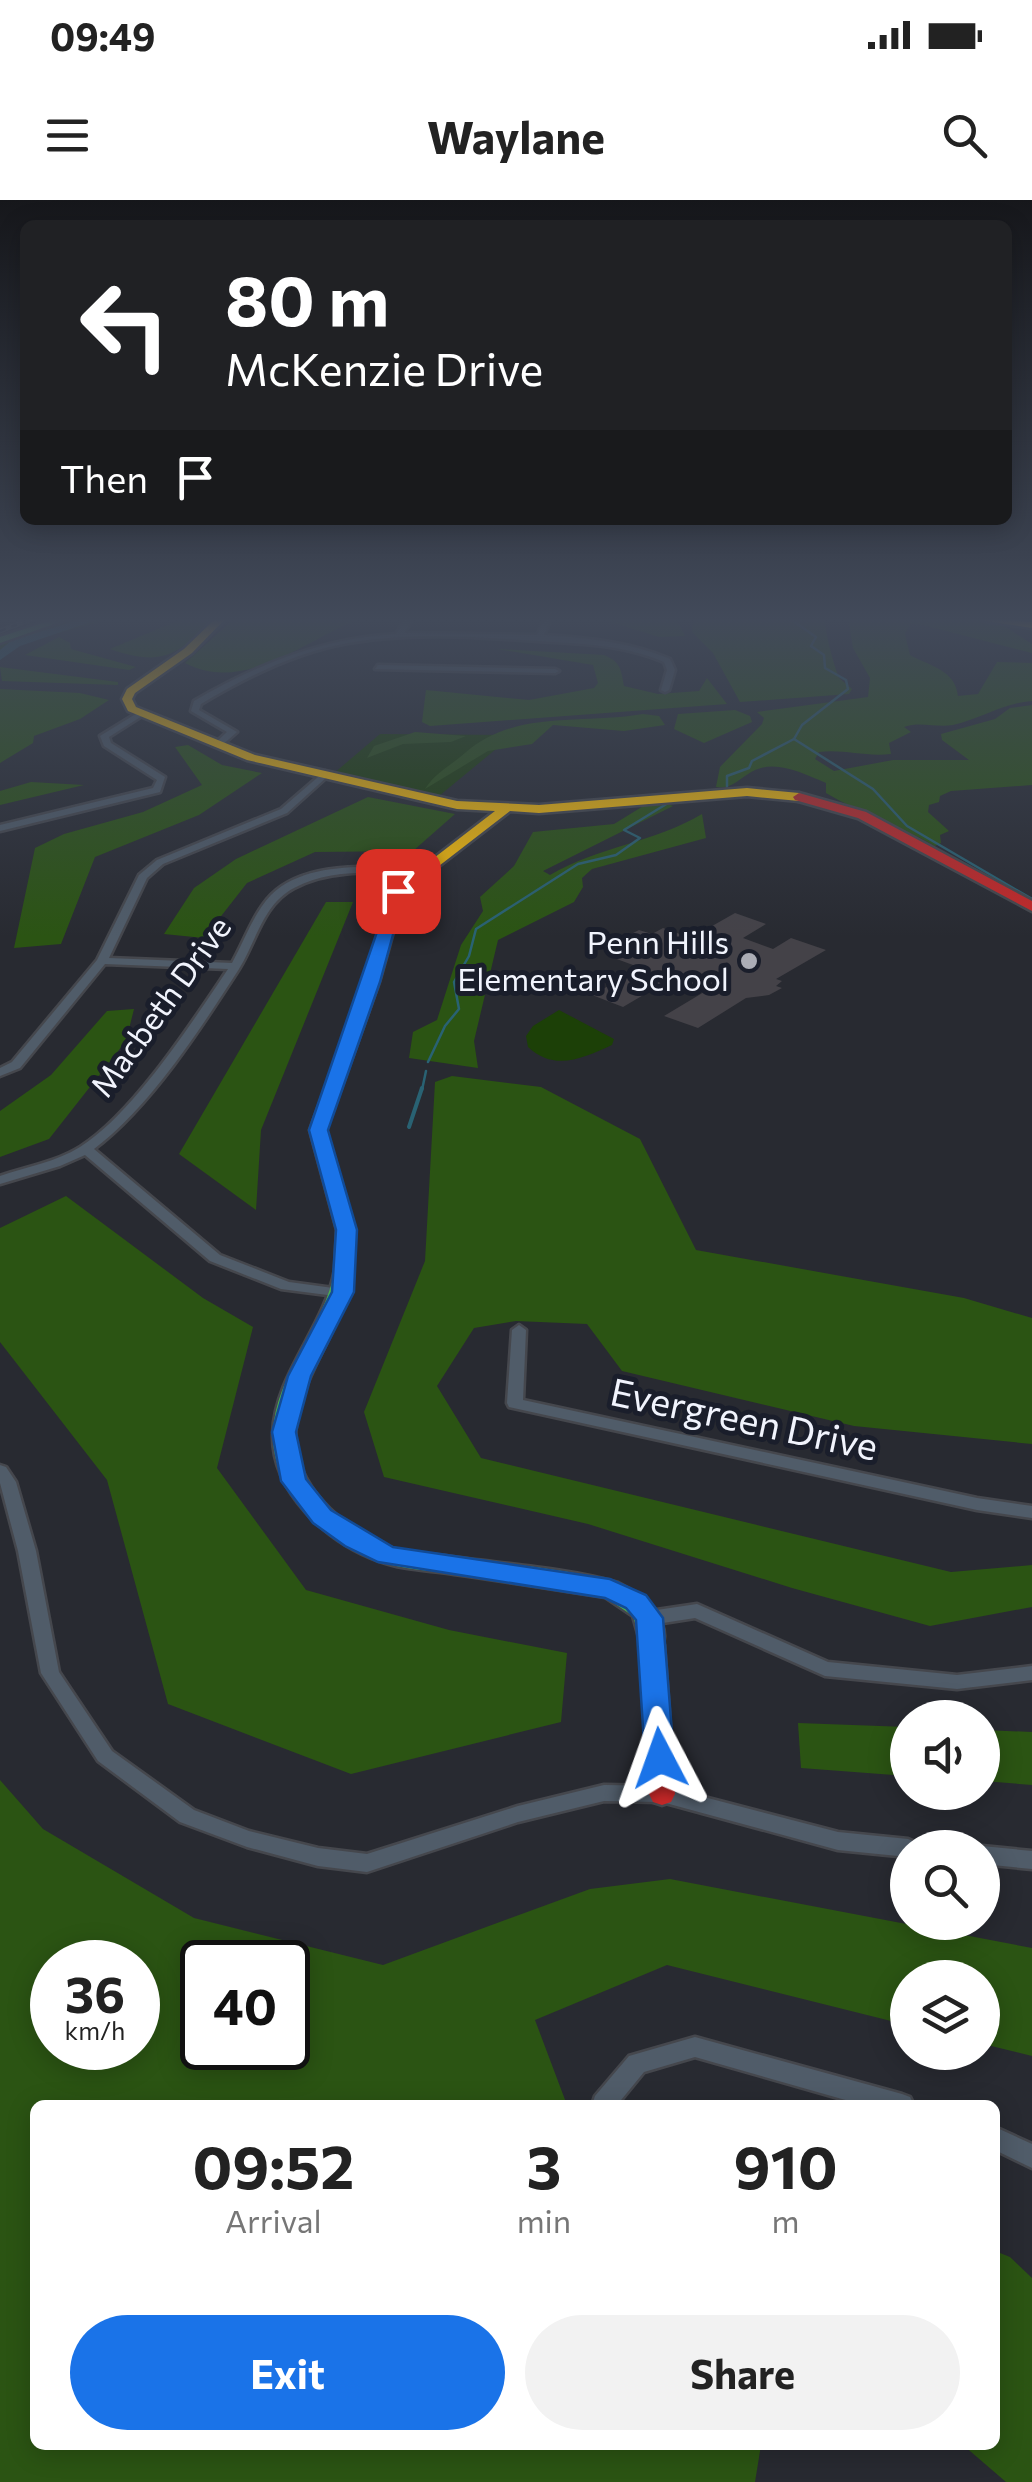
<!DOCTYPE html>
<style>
:root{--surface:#fff;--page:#f2f2f2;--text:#222;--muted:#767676;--accent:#1a73e8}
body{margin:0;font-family:Commissioner,sans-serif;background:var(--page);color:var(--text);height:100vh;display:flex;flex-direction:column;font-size:38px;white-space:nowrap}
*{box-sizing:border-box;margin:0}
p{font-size:32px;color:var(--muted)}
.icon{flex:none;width:55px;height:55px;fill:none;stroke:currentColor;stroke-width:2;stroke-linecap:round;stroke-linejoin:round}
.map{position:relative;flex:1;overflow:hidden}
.side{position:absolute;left:30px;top:1900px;width:970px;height:350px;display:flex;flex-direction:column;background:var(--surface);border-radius:15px;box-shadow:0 5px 25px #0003}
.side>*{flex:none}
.top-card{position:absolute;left:20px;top:20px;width:992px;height:305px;border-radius:15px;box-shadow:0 5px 25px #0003;background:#202124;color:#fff;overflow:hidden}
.buttons{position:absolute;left:890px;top:1500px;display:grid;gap:20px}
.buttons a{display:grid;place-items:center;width:110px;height:110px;border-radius:50%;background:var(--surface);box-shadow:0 5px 25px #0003;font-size:50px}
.speed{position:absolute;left:30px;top:1740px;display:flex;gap:20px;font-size:50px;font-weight:700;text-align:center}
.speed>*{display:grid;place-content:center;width:130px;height:130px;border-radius:50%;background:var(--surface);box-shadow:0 5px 25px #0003;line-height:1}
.speed small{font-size:25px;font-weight:400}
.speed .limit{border:5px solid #111;border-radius:15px;background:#fff;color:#111}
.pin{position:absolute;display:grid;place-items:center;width:85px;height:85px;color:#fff;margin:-42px;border-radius:20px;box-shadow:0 5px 15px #0006}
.me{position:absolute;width:110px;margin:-55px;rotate:356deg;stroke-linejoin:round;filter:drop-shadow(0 0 8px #0008)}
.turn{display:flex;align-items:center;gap:35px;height:210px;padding:0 40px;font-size:45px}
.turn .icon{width:130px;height:130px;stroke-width:2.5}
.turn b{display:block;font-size:70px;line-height:85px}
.then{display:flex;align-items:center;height:95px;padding:0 40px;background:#0003;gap:20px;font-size:38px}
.eta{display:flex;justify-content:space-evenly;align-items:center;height:170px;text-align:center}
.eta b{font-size:60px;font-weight:700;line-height:70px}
.button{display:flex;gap:20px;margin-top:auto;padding:20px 40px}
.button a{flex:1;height:115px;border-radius:60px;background:var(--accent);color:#fff;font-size:40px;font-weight:700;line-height:115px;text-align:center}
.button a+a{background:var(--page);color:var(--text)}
.status{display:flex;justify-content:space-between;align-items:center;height:70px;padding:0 50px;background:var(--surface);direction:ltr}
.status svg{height:28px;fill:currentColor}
header{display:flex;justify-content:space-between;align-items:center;height:130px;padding:0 40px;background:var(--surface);font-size:45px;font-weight:700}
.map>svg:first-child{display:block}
.green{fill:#1c4007}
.forest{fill:#2b5413;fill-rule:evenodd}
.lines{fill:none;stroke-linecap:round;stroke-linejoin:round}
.stream-far1{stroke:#296273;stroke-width:2.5}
.stream{stroke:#296273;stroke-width:4}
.river{fill:#296273;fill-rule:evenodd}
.building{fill:#444248}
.street-casing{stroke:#45474d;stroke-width:5}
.fast-casing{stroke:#45474d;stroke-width:5}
.slow-casing{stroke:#45474d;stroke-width:5}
.jam-casing{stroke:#45474d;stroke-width:5}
.street{fill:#505c69;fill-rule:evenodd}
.fast{fill:#4caf50;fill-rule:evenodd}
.slow{fill:#ffc107;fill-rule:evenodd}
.jam{fill:#c62828;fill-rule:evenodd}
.rail-casing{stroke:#5a616a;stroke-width:5}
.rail{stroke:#1a1e2b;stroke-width:2.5;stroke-dasharray:6;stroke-linecap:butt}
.route{fill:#1a73e8;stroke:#114b97;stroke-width:2.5}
.poi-dot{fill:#abadb6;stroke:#1a1e2b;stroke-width:4}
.labels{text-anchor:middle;stroke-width:10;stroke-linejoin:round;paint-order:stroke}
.far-poi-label{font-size:32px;fill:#f1f4fd;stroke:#1a1e2b;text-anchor:end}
.far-street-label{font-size:32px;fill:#f1f4fd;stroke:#1a1e2b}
.street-label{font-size:38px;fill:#f1f4fd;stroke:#1a1e2b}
</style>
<div class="status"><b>09:49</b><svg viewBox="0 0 49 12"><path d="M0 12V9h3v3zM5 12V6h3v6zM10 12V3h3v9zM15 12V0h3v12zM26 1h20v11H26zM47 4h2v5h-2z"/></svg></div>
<header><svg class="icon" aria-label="menu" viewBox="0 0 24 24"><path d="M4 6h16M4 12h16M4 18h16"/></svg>Waylane<svg class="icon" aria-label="search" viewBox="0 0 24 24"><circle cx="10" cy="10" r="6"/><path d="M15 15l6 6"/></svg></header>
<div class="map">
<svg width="1032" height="2282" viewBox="0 0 1032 2282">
<rect width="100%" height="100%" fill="#282a31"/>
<g class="green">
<path d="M380,534L513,535L433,601L333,574Z"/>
<path d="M559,810L614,839L612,845C583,858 555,872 528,847L526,836L533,826Z"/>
</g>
<g class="forest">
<path d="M76,418H114L24,442L0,455V445Z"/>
<path d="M184,418H211C179,458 158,466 110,449Z"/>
<path d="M235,418H362C309,437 246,495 185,463Z"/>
<path d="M598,418H676L685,436L659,437Z"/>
<path d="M693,418H826C823,428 834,465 839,478L852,489L849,494L740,502L713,453L692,432Z"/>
<path d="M848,418H971L1004,426L1032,444V453L923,425L910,424L905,434L910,455C932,467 955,470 958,496L978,494L997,462L1032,463V501C1003,503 981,519 953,525C936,528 921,521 904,527L911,532L889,543L891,554C865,557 844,549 819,552L815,559L834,571L893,560H969L942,540L941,534L995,519L1010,508L1032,505V585L951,591L940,596L939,602L929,605L928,612L949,631L940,635L941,643L935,646C900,626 861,614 826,593V583C806,575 780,561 758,569C741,575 734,590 716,587L720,567L762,524L764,518L757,512L868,497L870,478L853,448Z"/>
<path d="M59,437L70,443L71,449L136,467L129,470L25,455Z"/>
<path d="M497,449L604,455C621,462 621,470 624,486L658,494L699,491L707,478L727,504L430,526L422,522L426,490L529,500L594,488L598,483L593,465Z"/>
<path d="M0,467L118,482V485L2,481Z"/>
<path d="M0,489L80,493L109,500L80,519L34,536L33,543L0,563Z"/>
<path d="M735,510L750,516L752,522L704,543L674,529L678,514Z"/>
<path d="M643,514L659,516L665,525L624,531L553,525L532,544L488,551L425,589C436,572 450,566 465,553C516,509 579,525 643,514Z"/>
<path d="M415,532L466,536L451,542L403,544L367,558L374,546Z"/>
<path d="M188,545L222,565L262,573L199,615L95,657L61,744L14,748L35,648L64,634L143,612L202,585L175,547Z"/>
<path d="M31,582L84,585L0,605V591Z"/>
<path d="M368,597L455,614L413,651L315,652L247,683L204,738L164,734L194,688L236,659Z"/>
<path d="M662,602L673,606L543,671L550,675C598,647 655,642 702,614L706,638L592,669L582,678L583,687L574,702L498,740L474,841L478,868L409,858L413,832L437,820L461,745L483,711L480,697L514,666L533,632L614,624L645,605Z"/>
<path d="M326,702H353L261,930L256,1010L179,954Z"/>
<path d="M134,809L126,841L49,939L0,957V911L51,875L107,811Z"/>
<path d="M452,876L541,887L640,939L696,1050L964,1098L1032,1118V1244L854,1226L622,1171L587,1124L516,1121L474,1128L437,1186L481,1258L951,1372L1032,1365V1407L930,1426L792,1388L588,1324L384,1277L364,1212L425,1061L435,882Z"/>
<path d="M66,996L203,1098L253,1127L217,1268L306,1390L449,1430L567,1453L561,1522L351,1574L168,1504L107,1280L0,1142V1028Z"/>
<path d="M798,1523L907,1527V1576L801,1568Z"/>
<path d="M983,1530L1032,1532V1585L983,1581Z"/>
<path d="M0,1580L43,1629L194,1718L383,1765L590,1689L670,1679L1032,1748V1856L983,1844L982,1778H908L907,1825L667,1765L535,1820L567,1905H35V2245H761L755,2282H0ZM52,1762H138V1848H52ZM202,1762H288V1848H202Z"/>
<path d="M995,2051L1010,2057L1032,2078V2282H1006L963,2245H995Z"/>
</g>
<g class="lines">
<g class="stream-far1">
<path d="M789,418L816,437L811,446L824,455L825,468L846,480L848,489L802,525L794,539"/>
<path d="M794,539L873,589L907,626L1032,699"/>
<path d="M727,589V576L749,568L752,561L794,539"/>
<path d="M428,862L445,826L459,809L454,782L469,756L476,729L578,664L616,655L640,638L624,630L668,603"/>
<path d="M422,890L426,871"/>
</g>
<path class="stream" d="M409,927L422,888"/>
<path class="river" d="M85,418H102L20,446L0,460V450L12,440Z"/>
</g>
<path class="building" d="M735,713L766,724L743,738L773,749L791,738L826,750L776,779L782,781L776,786L782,788L769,795L746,798L698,828L664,816L704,792L669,780L623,807L592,795L641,768L614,758L625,751L609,745L639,730L652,734L663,728L691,738Z"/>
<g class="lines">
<g class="street-casing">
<g id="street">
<path d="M406,418H413L404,433L537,435L545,418H551L544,435C587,438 630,442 670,459L675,470L669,490L665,492L661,490L667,470L664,462C622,444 581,444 538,441C477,437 410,432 348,443C296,452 246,477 201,504L199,510L237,532L220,547L213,545L227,532L191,511L194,501C257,464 323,438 396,434Z"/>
<path d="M378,465L555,469L559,471L555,473L375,469Z"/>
<path d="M139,512H142V516L109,537L111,543L165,577L160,592L0,631V625L153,588L157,580L104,546L100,536Z"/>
<path d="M325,571L329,574L328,576L287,613L163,664L147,678L109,758L232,763C245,740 253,714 271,695C300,666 352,666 390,667C403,667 417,666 428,671L423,674C381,673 332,667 294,688C263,704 256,742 239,769C201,828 150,907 94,949L220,1055L289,1082L348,1090L350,1093L343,1097L281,1089L210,1061L85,955L60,966L0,984V976C26,967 56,962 80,947C133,914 193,821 228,769L105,764L20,868L0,876V868L12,862L97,760L139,675L157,660L281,609Z"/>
<path d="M519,1125L526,1130L523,1200L977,1298L1032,1306V1318L977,1310L509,1207L507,1203L512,1130Z"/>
<path d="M0,1265L6,1267L16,1282L36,1351L59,1472L112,1551L194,1610L249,1631L318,1648L367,1654L518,1606L604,1585L662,1586L838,1632L908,1639L915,1642L918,1648H908V1657L838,1650L662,1602L604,1601L518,1622L367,1672L318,1666L247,1647L180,1622L98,1561L41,1473L18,1351L0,1283Z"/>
<path d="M697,1404L828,1462L957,1475L1032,1466V1480L957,1489L825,1476L695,1418L650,1425L644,1423L641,1418L644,1413L650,1411Z"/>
<path d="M982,1646L1032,1651V1669L982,1664V1648H979Z"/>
<path d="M695,1837L902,1894L910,1897L914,1905H863L695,1857L644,1872L617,1905H592L595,1896L629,1856Z"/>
<path d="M995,1927L1032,1944V1968L995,1950Z"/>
</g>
</g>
<g class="fast-casing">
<g id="fast">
<path d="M58,418H71L0,443V437Z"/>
<path d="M344,1063L353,1069C345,1126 303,1169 296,1225C288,1283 343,1330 392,1348C411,1355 433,1354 452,1357C503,1364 571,1369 618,1383C643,1395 674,1420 661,1451L652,1454L643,1451L633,1416L605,1397C555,1389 504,1381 454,1374C429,1370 403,1370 379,1361C327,1342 271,1292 273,1233C275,1174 325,1127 335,1069Z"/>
</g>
</g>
<g class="slow-casing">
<g id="slow">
<path d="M216,418H226L192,453L135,493L132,499L136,507L255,555L457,601L539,605L747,588L799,593L805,597L799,601L747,596L539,613L510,611L404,693L379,782L326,930L355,1030L353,1069L344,1075L335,1069L337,1030L310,930L365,782L391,691L495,611L457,609L247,560L128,511L122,499L127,489L184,449Z"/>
<path d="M981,418L1032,422V428L986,421Z"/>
</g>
</g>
<g class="jam-casing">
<g id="jam">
<path d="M799,593L866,612L1032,701V711L858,618L795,600L793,597Z"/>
<path d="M652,1436L661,1439L664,1445L675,1594L671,1602L662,1605L653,1602L649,1594L640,1445L643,1439Z"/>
</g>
</g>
<use href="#street" class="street"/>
<use href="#fast" class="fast"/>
<use href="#slow" class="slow"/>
<use href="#jam" class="jam"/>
<g class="rail-casing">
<path id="rail" d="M0,431L34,418"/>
</g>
<use href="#rail" class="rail"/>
</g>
<linearGradient id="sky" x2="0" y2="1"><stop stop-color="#16171b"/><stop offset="0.57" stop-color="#424a5a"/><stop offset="1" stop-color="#424a5a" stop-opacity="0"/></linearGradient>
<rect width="1032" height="737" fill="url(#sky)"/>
<path class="route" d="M392,688L405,691L380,782L328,930L357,1030L354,1092L311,1176L296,1232L306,1279L331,1310L393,1347L610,1379L646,1395L663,1418L674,1558L670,1567H649L645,1558L636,1420L626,1408L605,1398L378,1362L345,1346L313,1323L281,1281L272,1232L288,1176L332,1092L336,1030L309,930Z"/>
<circle class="poi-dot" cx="749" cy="761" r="10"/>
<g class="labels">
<g class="far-poi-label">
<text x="729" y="754">Penn Hills<tspan x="729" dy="37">Elementary School</tspan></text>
</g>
<g class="far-street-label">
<text transform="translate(161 807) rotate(-54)" y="11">Macbeth Drive</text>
</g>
<g class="street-label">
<text transform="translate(744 1220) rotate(12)" y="13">Evergreen Drive</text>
</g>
</g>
</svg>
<div class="buttons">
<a><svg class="icon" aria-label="sound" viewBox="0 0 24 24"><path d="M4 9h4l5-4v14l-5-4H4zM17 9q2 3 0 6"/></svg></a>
<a><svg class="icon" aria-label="search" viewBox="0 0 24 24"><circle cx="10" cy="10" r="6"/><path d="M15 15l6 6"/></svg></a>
<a><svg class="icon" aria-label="layers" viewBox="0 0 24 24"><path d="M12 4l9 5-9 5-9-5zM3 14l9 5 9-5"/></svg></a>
</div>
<div class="speed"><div>36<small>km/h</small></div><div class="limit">40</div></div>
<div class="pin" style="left:398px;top:691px;background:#d93025"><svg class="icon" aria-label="arrive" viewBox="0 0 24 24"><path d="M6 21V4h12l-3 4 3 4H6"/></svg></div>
<svg class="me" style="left:660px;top:1558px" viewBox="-20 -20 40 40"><path d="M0-17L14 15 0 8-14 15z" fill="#1a73e8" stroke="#fff" stroke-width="4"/></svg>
<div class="top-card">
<div class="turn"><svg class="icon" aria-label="left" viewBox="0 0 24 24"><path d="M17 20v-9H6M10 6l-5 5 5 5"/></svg><div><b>80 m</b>McKenzie Drive</div></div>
<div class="then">Then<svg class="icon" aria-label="arrive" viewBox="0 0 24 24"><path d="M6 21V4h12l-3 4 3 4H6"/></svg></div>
</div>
<section class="side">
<div class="eta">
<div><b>09:52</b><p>Arrival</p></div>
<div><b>3</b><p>min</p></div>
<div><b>910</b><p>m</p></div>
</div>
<div class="button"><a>Exit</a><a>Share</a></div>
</section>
</div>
